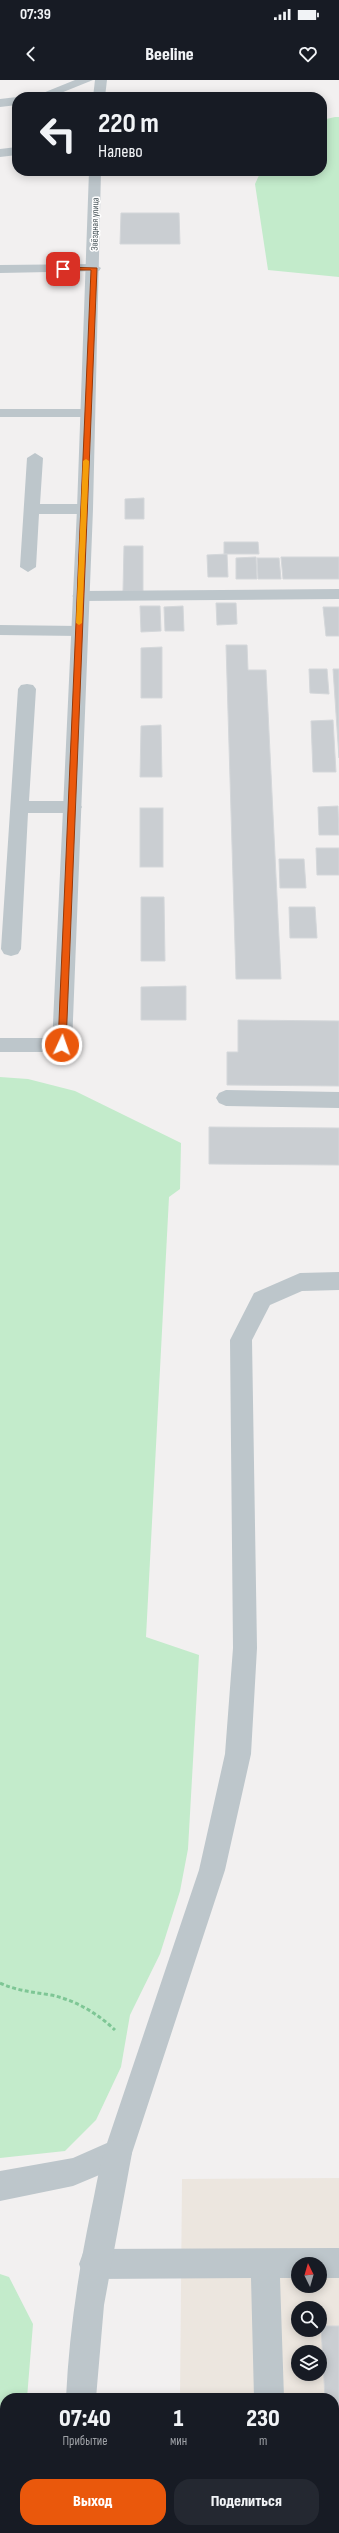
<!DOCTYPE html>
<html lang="ru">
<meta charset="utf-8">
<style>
:root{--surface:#171b24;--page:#242831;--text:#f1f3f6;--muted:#9ea1a6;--accent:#ea580c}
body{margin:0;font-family:"Sofia Sans Condensed",sans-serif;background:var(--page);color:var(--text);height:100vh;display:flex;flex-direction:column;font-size:15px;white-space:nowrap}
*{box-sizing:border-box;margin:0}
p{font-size:13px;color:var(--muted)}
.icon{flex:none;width:22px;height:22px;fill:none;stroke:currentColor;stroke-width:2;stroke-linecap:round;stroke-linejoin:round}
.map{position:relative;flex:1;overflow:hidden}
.side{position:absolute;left:0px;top:2313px;width:339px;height:140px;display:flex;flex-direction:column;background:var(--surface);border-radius:16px 16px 0 0;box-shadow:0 2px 10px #0003}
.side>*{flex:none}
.guide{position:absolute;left:12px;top:12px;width:315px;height:84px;border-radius:16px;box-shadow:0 2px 10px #0003;background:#171b24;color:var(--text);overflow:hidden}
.needle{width:26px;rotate:355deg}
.buttons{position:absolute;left:291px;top:2177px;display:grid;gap:8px}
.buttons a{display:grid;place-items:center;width:36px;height:36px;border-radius:50%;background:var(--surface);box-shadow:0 2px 10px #0003;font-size:20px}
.pin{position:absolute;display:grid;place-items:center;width:34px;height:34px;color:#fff;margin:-17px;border-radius:8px;box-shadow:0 2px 6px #0006}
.me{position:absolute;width:44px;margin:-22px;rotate:3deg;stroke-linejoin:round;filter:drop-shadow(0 0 3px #0008)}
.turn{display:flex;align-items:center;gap:14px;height:84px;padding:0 20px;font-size:18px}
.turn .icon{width:52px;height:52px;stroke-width:2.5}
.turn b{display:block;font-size:28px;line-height:34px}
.eta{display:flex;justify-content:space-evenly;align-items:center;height:68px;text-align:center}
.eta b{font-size:24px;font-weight:800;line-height:28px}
.button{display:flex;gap:8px;margin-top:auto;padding:8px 20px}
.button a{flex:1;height:46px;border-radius:16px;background:var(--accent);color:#fff;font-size:16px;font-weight:800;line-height:46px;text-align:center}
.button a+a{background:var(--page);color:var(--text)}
.status{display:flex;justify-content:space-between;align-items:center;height:28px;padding:0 20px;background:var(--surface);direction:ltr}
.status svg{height:11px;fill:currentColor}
header{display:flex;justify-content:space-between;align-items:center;height:52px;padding:0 20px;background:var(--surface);font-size:18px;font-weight:800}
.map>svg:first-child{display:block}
.commercial{fill:#ece6df;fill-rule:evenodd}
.green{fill:#c3ebcb}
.building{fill:#caced2;stroke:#d4d7da}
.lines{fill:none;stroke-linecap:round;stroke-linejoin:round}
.path{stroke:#7ec695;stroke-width:3;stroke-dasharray:4 2.5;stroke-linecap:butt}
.lane{fill:#bdc6cb;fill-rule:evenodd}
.street{fill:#bdc6cb;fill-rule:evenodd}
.route{fill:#ea580c;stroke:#983908}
.slow{fill:#f59e0b}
.labels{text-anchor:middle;stroke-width:3;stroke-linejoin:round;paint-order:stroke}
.far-street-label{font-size:10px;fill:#49565b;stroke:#fff}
</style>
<div class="status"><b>07:39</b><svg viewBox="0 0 49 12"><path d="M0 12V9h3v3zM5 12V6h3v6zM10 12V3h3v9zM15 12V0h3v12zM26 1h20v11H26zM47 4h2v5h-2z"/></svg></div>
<header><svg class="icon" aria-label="back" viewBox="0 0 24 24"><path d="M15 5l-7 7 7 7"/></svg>Beeline<svg class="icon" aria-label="heart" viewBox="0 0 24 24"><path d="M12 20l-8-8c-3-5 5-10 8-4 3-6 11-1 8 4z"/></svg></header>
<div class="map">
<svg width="339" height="2453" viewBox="0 0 339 2453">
<rect width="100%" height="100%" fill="#f2f0f0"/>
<path class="commercial" d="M339,2098V2453H180V2448H334V2318H180L182,2099ZM298,2184H320V2206H298ZM298,2228H320V2250H298ZM298,2272H320V2294H298Z"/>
<g class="green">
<path d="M335,37H339V197L268,190L255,104L261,91H322V40Z"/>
<path d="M0,997L28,999L75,1011L181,1063L180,1109L169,1117L146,1557L199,1575L188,1769L180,1811L160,1874L130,1935L121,1987L96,2040L65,2071L0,2078Z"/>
<path d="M0,2194L9,2197L33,2244L27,2318H5V2448H22V2453H0Z"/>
</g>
<g class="building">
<path d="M121,133H179L180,164H120Z"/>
<path d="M144,418V439H125V419Z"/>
<path d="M224,462H258L259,474H224Z"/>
<path d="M124,466H143V511H123Z"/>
<path d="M227,474L228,497H208L207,475Z"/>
<path d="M256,477L257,499H236V478Z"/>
<path d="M281,477H339V499H283Z"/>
<path d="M257,478H279L281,499H258Z"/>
<path d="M216,523H236L237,544L217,545Z"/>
<path d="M140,526H160L161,551L141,552Z"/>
<path d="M183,526L184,551H165L164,527Z"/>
<path d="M323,527H339V556H326Z"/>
<path d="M226,565H247L248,590H266L281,899H236Z"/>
<path d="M162,567V618H141V568Z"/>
<path d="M309,589H327L329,614L310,613Z"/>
<path d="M333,589H339V678Z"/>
<path d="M333,640L336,692H313L311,641Z"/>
<path d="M161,645L162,697H140L141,646Z"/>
<path d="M338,726L339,755H319L318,727Z"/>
<rect x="140" y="728" width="23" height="59"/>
<path d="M316,768H339V795H317Z"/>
<path d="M279,779H304L306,808H280Z"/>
<path d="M141,817H164L165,881H141Z"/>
<path d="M289,827H315L317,858H290Z"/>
<path d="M186,906V940H141V907Z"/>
<path d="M238,940L339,941V1006L227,1005V972H238Z"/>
<path d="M209,1047L339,1048V1085L209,1084Z"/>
<path d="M321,2246H339V2453H332V2448H334V2318H325Z"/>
</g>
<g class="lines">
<path class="path" d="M0,1903C17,1911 33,1912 51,1915C75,1920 97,1933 115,1950"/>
<g class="lane">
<path d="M75,0H93L51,17H33Z"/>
<path d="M17,17V25L0,27V19Z"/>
<path d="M17,67V75L0,77V69Z"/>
<path d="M94,184L101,188L99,191L0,193V185Z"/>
<path d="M0,329H87L94,333L87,337H0Z"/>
<path d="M35,373L43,378L40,424H85L93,429L85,434H39L36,487L28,492L20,487L27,378Z"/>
<path d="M339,509V519L80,521L72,516L80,511Z"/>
<path d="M0,545L79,546L85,547L87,551L85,555L79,556L0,555Z"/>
<path d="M27,604L33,605L36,609L29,721H73L79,723L82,727L79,731L73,733H28L21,869L18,874L11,876L4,874L1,869L18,609L21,605Z"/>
<path d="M0,958H62L69,960L72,965L69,970L62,972H0Z"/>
<path d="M226,1010L339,1012V1028L226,1026L219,1023L216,1018L219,1013Z"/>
<path d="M339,1192V1210L302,1211L270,1225L252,1260L257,1568L251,1674L225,1790L132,2073L128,2083L73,2106L0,2121V2091L73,2078L107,2063L199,1790L225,1674L233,1568L230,1260L254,1213L300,1193Z"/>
<path d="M339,2168V2198H320V2184H298V2198H280L284,2318H254L251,2198L94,2199L83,2195L79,2184L83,2173L94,2169Z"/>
<rect x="256" y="2448" width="32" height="5"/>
</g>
<g class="street">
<path d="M95,0H107L105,17H93Z"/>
<path d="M89,91H101L93,429L72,965L69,970L62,972L55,970L52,965L77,429Z"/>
<path d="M118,2059L128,2063L132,2073L104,2225L96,2318H66C69,2255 78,2193 91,2131C96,2108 99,2084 108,2063Z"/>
<rect x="63" y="2448" width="32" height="5"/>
</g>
</g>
<path class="route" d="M61,187L97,188L66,965L62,968L58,965L91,190H63Z"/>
<path class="slow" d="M86,379L89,381L82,543L79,545L76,543L83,381Z"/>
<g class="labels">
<g class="far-street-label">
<text transform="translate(94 144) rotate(-89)" y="4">Звёздная улица</text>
</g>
</g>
</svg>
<div class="buttons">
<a><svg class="needle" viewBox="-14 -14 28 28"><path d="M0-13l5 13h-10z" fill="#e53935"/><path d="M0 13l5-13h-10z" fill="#9ea1a6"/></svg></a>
<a><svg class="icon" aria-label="search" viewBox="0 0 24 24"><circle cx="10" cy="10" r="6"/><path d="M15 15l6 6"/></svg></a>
<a><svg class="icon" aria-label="layers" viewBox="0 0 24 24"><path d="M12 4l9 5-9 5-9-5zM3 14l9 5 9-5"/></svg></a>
</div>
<div class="pin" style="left:63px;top:189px;background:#d93025"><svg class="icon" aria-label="arrive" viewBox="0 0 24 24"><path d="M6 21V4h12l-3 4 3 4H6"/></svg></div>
<svg class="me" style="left:62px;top:965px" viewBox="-20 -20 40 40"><circle r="17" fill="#ea580c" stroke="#fff" stroke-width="3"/><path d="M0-11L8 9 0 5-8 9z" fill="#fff"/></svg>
<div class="guide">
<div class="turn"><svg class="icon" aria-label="left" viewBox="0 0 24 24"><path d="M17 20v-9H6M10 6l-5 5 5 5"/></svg><div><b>220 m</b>Налево</div></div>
</div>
<section class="side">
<div class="eta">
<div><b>07:40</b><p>Прибытие</p></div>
<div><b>1</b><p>мин</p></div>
<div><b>230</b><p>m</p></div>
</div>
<div class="button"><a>Выход</a><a>Поделиться</a></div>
</section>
</div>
